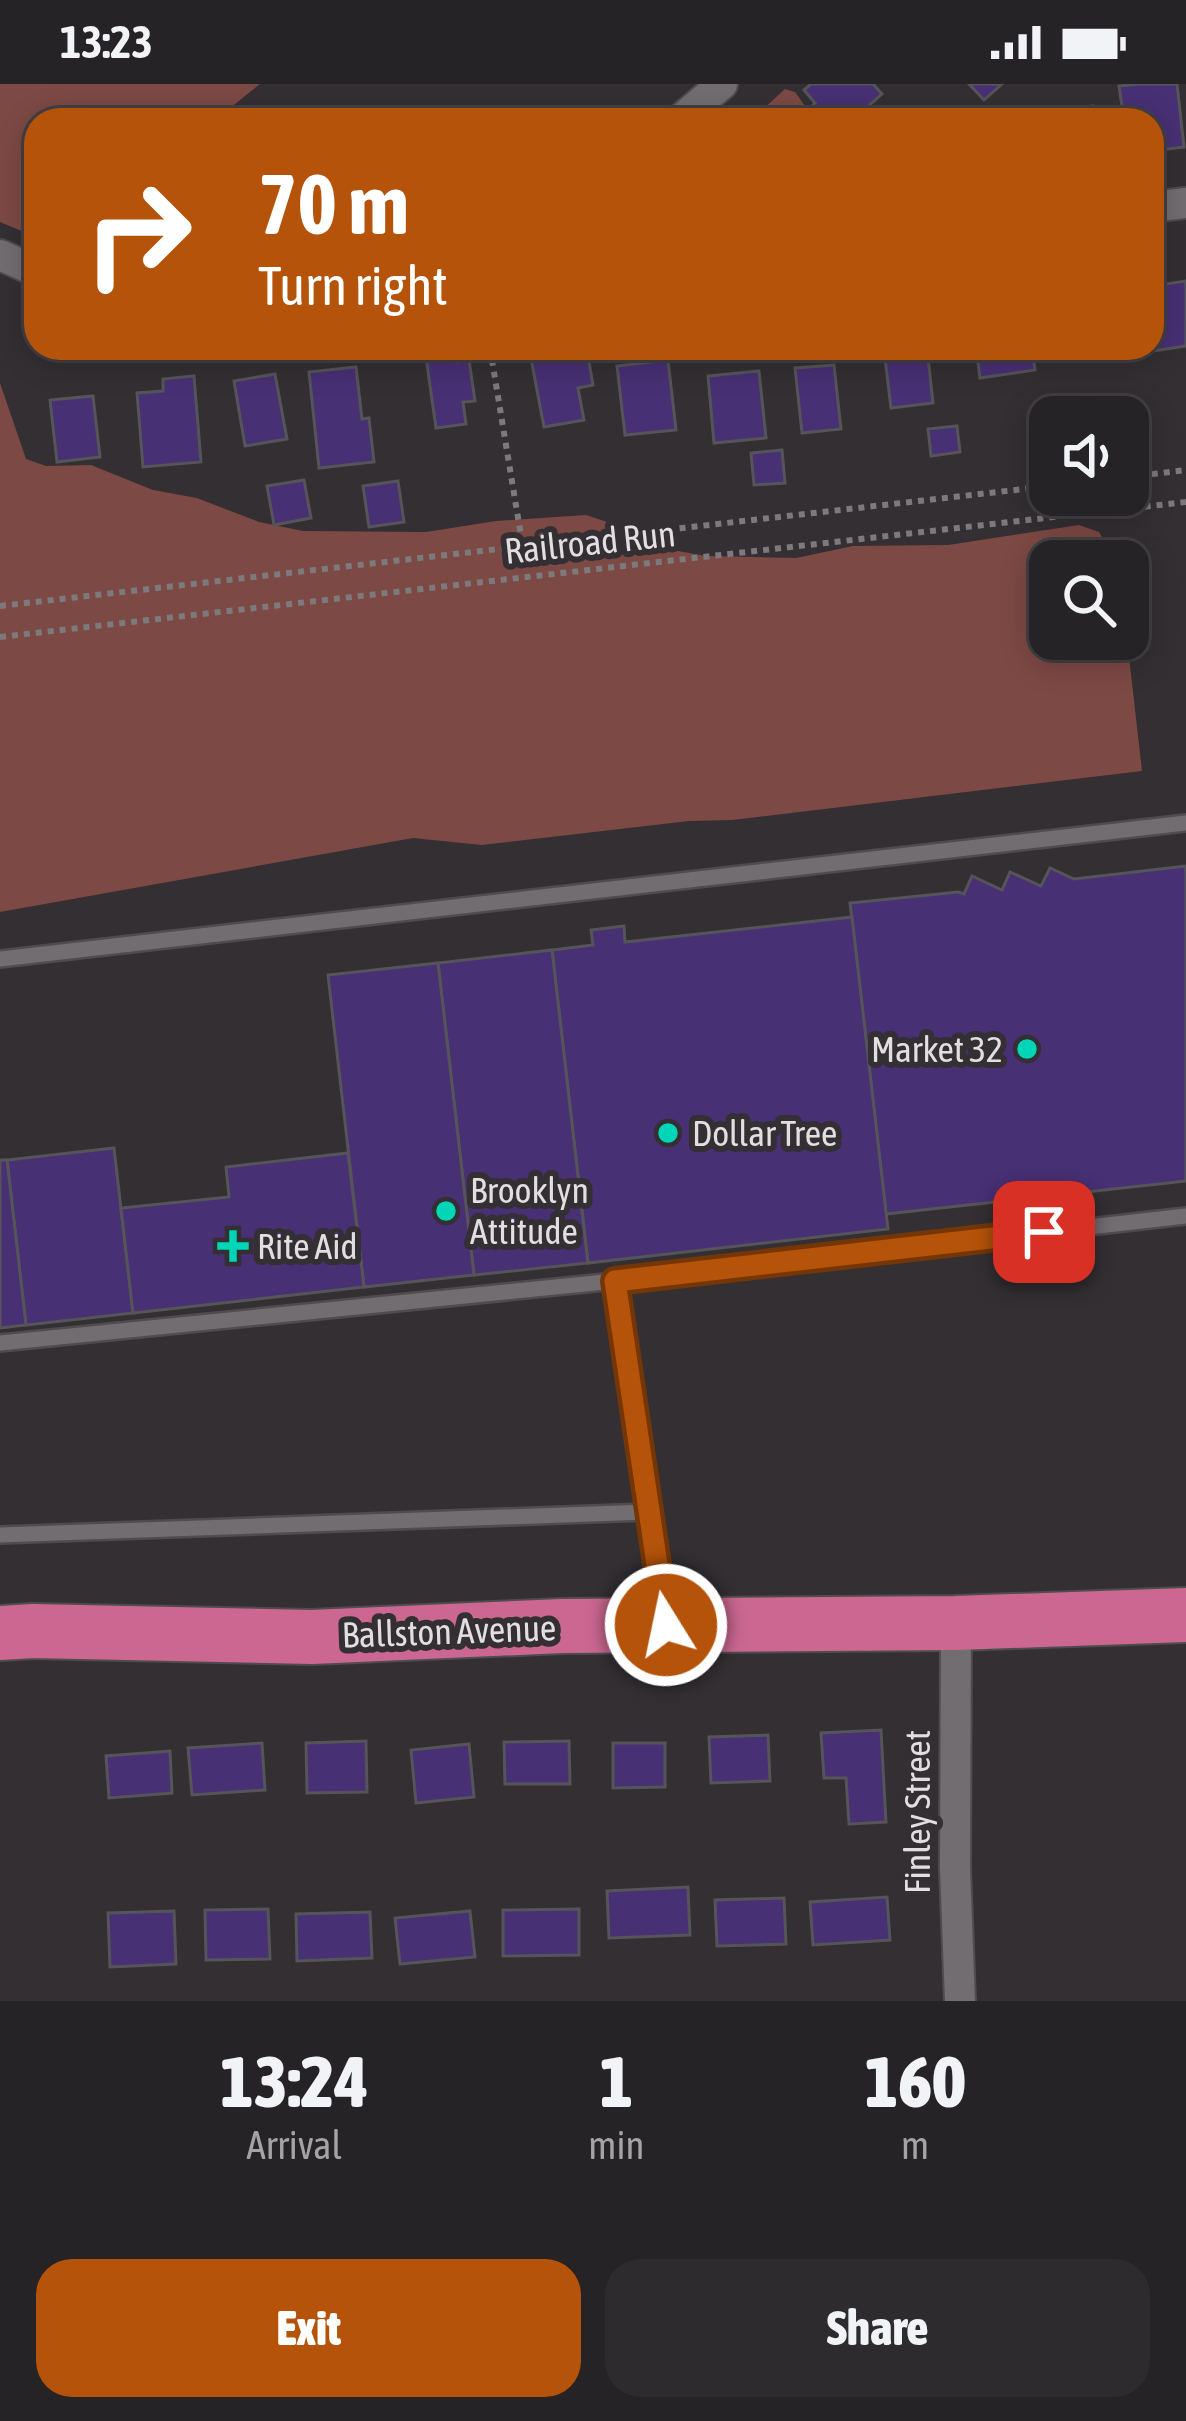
<!DOCTYPE html>
<style>
:root{--surface:#262326;--page:#2e2b2e;--text:#f1f3f6;--muted:#a4a4a7;--line:#424043;--accent:#b45309}
body{margin:0;font-family:"Asap Condensed",sans-serif;background:var(--page);color:var(--text);height:100vh;display:flex;flex-direction:column;font-size:45px;white-space:nowrap}
*{box-sizing:border-box;margin:0}
p{font-size:39px;color:var(--muted)}
.icon{flex:none;width:66px;height:66px;fill:none;stroke:currentColor;stroke-width:2;stroke-linecap:round;stroke-linejoin:round}
.map{position:relative;height:1917px;overflow:hidden}
.side{display:flex;flex-direction:column;background:var(--surface);flex:1}
.side>*{flex:none}
.top-card{position:absolute;left:24px;top:24px;width:1140px;height:252px;border-radius:36px;box-shadow:0 6px 30px #0003,0 0 0 3px var(--line);background:#b45309;color:#fff;overflow:hidden}
.tools{position:absolute;left:1029px;top:312px;display:grid;gap:24px}
.tools a{display:grid;place-items:center;width:120px;height:120px;border-radius:24px;background:var(--surface);box-shadow:0 6px 30px #0003,0 0 0 3px var(--line);font-size:60px}
.pin{position:absolute;display:grid;place-items:center;width:102px;height:102px;color:#fff;margin:-51px;border-radius:24px;box-shadow:0 6px 18px #0006}
.me{position:absolute;width:132px;margin:-66px;rotate:350deg;stroke-linejoin:round;filter:drop-shadow(0 0 9px #0008)}
.turn{display:flex;align-items:center;gap:42px;height:252px;padding:0 36px;font-size:54px}
.turn .icon{width:156px;height:156px;stroke-width:2.5}
.turn b{display:block;font-size:84px;line-height:102px}
.eta{display:flex;justify-content:space-evenly;align-items:center;height:204px;text-align:center}
.eta b{font-size:72px;font-weight:800;line-height:84px}
.button{display:flex;gap:24px;margin-top:auto;padding:24px 36px}
.button a{flex:1;height:138px;border-radius:36px;background:var(--accent);color:#fff;font-size:48px;font-weight:800;line-height:138px;text-align:center}
.button a+a{background:var(--page);color:var(--text)}
.status{display:flex;justify-content:space-between;align-items:center;height:84px;padding:0 60px;background:var(--surface);direction:ltr}
.status svg{height:33px;fill:currentColor}
.map>svg:first-child{display:block}
.green{fill:#7d4944}
.building{fill:#483074;stroke:#555458;stroke-width:3}
.lines{fill:none;stroke-linecap:round;stroke-linejoin:round}
.lane-casing{stroke:#4e4c4e;stroke-width:20}
.street-casing{stroke:#4e4c4e;stroke-width:34}
.highway-casing{stroke:#4e4c4e;stroke-width:58}
.path{stroke:#7d7a7d;stroke-width:6;stroke-dasharray:6 6;stroke-linecap:butt}
.lane{stroke:#716d71;stroke-width:15}
.street{stroke:#716d71;stroke-width:30}
.highway{stroke:#cb6790;stroke-width:54}
.route-casing{stroke:#753606;stroke-width:30}
.route{stroke:#b45309;stroke-width:21}
.poi-dot{fill:#00d5b7;stroke:#332f33;stroke-width:4.5}
.labels{text-anchor:middle;stroke-width:12;stroke-linejoin:round;paint-order:stroke}
.street-label{font-size:36px;fill:#e1dfe1;stroke:#332f33}
.poi-label{font-size:36px;fill:#e1dfe1;stroke:#332f33;text-anchor:start}
</style>
<div class="status"><b>13:23</b><svg viewBox="0 0 49 12"><path d="M0 12V9h3v3zM5 12V6h3v6zM10 12V3h3v9zM15 12V0h3v12zM26 1h20v11H26zM47 4h2v5h-2z"/></svg></div>
<div class="map">
<svg width="1186" height="1917" viewBox="0 0 1186 1917">
<rect width="100%" height="100%" fill="#332f33"/>
<g class="green">
<path d="M0,0H260L215,36H36V153L0,138Z"/>
<path d="M785,5L795,8L815,36H751Z"/>
<path d="M0,299L26,375L46,382L91,381L153,406L197,414L259,438L303,447L426,448L496,437L586,431L607,438L639,460L706,472L796,474L853,462L948,461L1079,441L1099,448L1117,477H1050V555H1127L1142,687L732,736L689,737L482,761L413,754L0,828Z"/>
</g>
<g class="building">
<path d="M811,0H873L882,10L865,25L874,36H822L811,23L815,19L804,6Z"/>
<path d="M969,0H1002L984,16Z"/>
<path d="M1139,0H1177L1184,63L1152,67V36H1124L1119,2Z"/>
<path d="M1093,22L1095,36H1053L1052,27Z"/>
<path d="M1186,197V262L1153,267L1152,202Z"/>
<path d="M441,264H455L457,278L469,276L475,317L463,318L466,340L436,344L425,266Z"/>
<path d="M529,264H573L575,274L588,272L593,301L578,304L584,336L544,343Z"/>
<path d="M906,264H927L933,319L891,324L884,266Z"/>
<path d="M976,264H1032L1035,286L980,294Z"/>
<path d="M1072,264H1091L1092,271L1073,274Z"/>
<path d="M668,276L676,346L625,351L617,282Z"/>
<path d="M834,281L841,345L802,349L795,284Z"/>
<path d="M356,283L362,335L369,334L374,378L319,384L309,288Z"/>
<path d="M759,287L766,354L714,359L708,292Z"/>
<path d="M275,290L287,355L245,362L234,297Z"/>
<path d="M194,292L201,378L143,383L137,309L163,307V295Z"/>
<path d="M93,312L100,373L57,378L50,316Z"/>
<path d="M957,342L960,368L931,372L928,345Z"/>
<path d="M782,366L785,399L754,401L751,369Z"/>
<path d="M304,396L311,434L274,441L267,402Z"/>
<path d="M398,397L404,438L369,443L363,402Z"/>
<path d="M1186,782V1097L886,1130L850,819L958,808L964,810L972,792L1002,806L1010,788L1041,802L1050,784L1074,795Z"/>
<path d="M852,833L888,1145L588,1179L552,866L593,861L591,846L624,842L625,858Z"/>
<path d="M552,866L588,1179L474,1191L438,879Z"/>
<path d="M438,879L474,1191L364,1203L328,891Z"/>
<path d="M114,1064L133,1229L26,1241L7,1076Z"/>
<path d="M348,1069L364,1203L133,1229L121,1124L229,1113L226,1083Z"/>
<path d="M0,1076H7L26,1241L0,1244Z"/>
<path d="M881,1646L886,1738L849,1740L846,1694H824L821,1649Z"/>
<path d="M768,1651L770,1697L711,1699L709,1653Z"/>
<path d="M366,1657L367,1708L307,1709L306,1659Z"/>
<path d="M569,1657L570,1700H505L504,1658Z"/>
<path d="M262,1659L265,1706L192,1711L188,1664Z"/>
<path d="M613,1659H665V1703L613,1704Z"/>
<path d="M469,1660L474,1713L416,1719L411,1666Z"/>
<path d="M170,1667L172,1709L109,1714L106,1672Z"/>
<path d="M688,1803L690,1851L609,1854L607,1807Z"/>
<path d="M887,1813L890,1856L813,1861L810,1818Z"/>
<path d="M784,1814L786,1860L717,1862L715,1816Z"/>
<path d="M268,1825L270,1875L206,1876L205,1826Z"/>
<path d="M579,1825V1871L503,1872V1826Z"/>
<path d="M174,1827L176,1880L110,1883L108,1829Z"/>
<path d="M470,1827L475,1873L400,1880L395,1834Z"/>
<path d="M370,1828L372,1874L297,1877L296,1830Z"/>
</g>
<g class="lines">
<g class="lane-casing">
<g id="lane">
<path d="M0,875L1186,739"/>
<path d="M615,1197L664,1532"/>
<path d="M0,1259L615,1197L1186,1132"/>
<path d="M0,1451L647,1428"/>
</g>
</g>
<g class="street-casing">
<g id="street">
<path d="M680,36L722,0"/>
<path d="M1152,123L1186,119"/>
<path d="M0,171L36,187"/>
<path d="M956,1539L955,1784L960,1917"/>
</g>
</g>
<g class="highway-casing">
<path id="highway" d="M0,1549L33,1547L312,1553L562,1542L956,1539L1186,1531"/>
</g>
<g class="path">
<path d="M490,264L523,464"/>
<path d="M1128,393L1186,386"/>
<path d="M0,522L1050,402"/>
<path d="M0,553L1186,418"/>
</g>
<use href="#lane" class="lane"/>
<use href="#street" class="street"/>
<use href="#highway" class="highway"/>
</g>
<g class="lines">
<g class="route-casing">
<path id="route" d="M666,1541L615,1197L1044,1148"/>
</g>
<use href="#route" class="route"/>
</g>
<g class="poi-dot">
<circle cx="1027" cy="965" r="12"/>
<circle cx="668" cy="1049" r="12"/>
<circle cx="446" cy="1127" r="12"/>
<path d="M227 1144h12v12h12v12h-12v12h-12v-12h-12v-12h12z"/>
</g>
<g class="labels">
<g class="street-label">
<text transform="translate(590 458) rotate(-6)" y="13">Railroad Run</text>
<text transform="translate(449 1547) rotate(-2)" y="13">Ballston Avenue</text>
<text transform="translate(917 1728) rotate(-90)" y="13">Finley Street</text>
</g>
<g class="poi-label">
<text x="1003" y="978" text-anchor="end">Market 32</text>
<text x="692" y="1062">Dollar Tree</text>
<text x="470" y="1119">Brooklyn<tspan x="470" dy="41">Attitude</tspan></text>
<text x="257" y="1175">Rite Aid</text>
</g>
</g>
</svg>
<div class="tools">
<a><svg class="icon" aria-label="sound" viewBox="0 0 24 24"><path d="M4 9h4l5-4v14l-5-4H4zM17 9q2 3 0 6"/></svg></a>
<a><svg class="icon" aria-label="search" viewBox="0 0 24 24"><circle cx="10" cy="10" r="6"/><path d="M15 15l6 6"/></svg></a>
</div>
<div class="pin" style="left:1044px;top:1148px;background:#d93025"><svg class="icon" aria-label="arrive" viewBox="0 0 24 24"><path d="M6 21V4h12l-3 4 3 4H6"/></svg></div>
<svg class="me" style="left:666px;top:1541px" viewBox="-20 -20 40 40"><circle r="17" fill="#b45309" stroke="#fff" stroke-width="3"/><path d="M0-11L8 9 0 5-8 9z" fill="#fff"/></svg>
<div class="top-card">
<div class="turn"><svg class="icon" aria-label="right" viewBox="0 0 24 24"><path d="M7 20v-9h11M14 6l5 5-5 5"/></svg><div><b>70 m</b>Turn right</div></div>
</div>
</div>
<section class="side">
<div class="eta">
<div><b>13:24</b><p>Arrival</p></div>
<div><b>1</b><p>min</p></div>
<div><b>160</b><p>m</p></div>
</div>
<div class="button"><a>Exit</a><a>Share</a></div>
</section>
